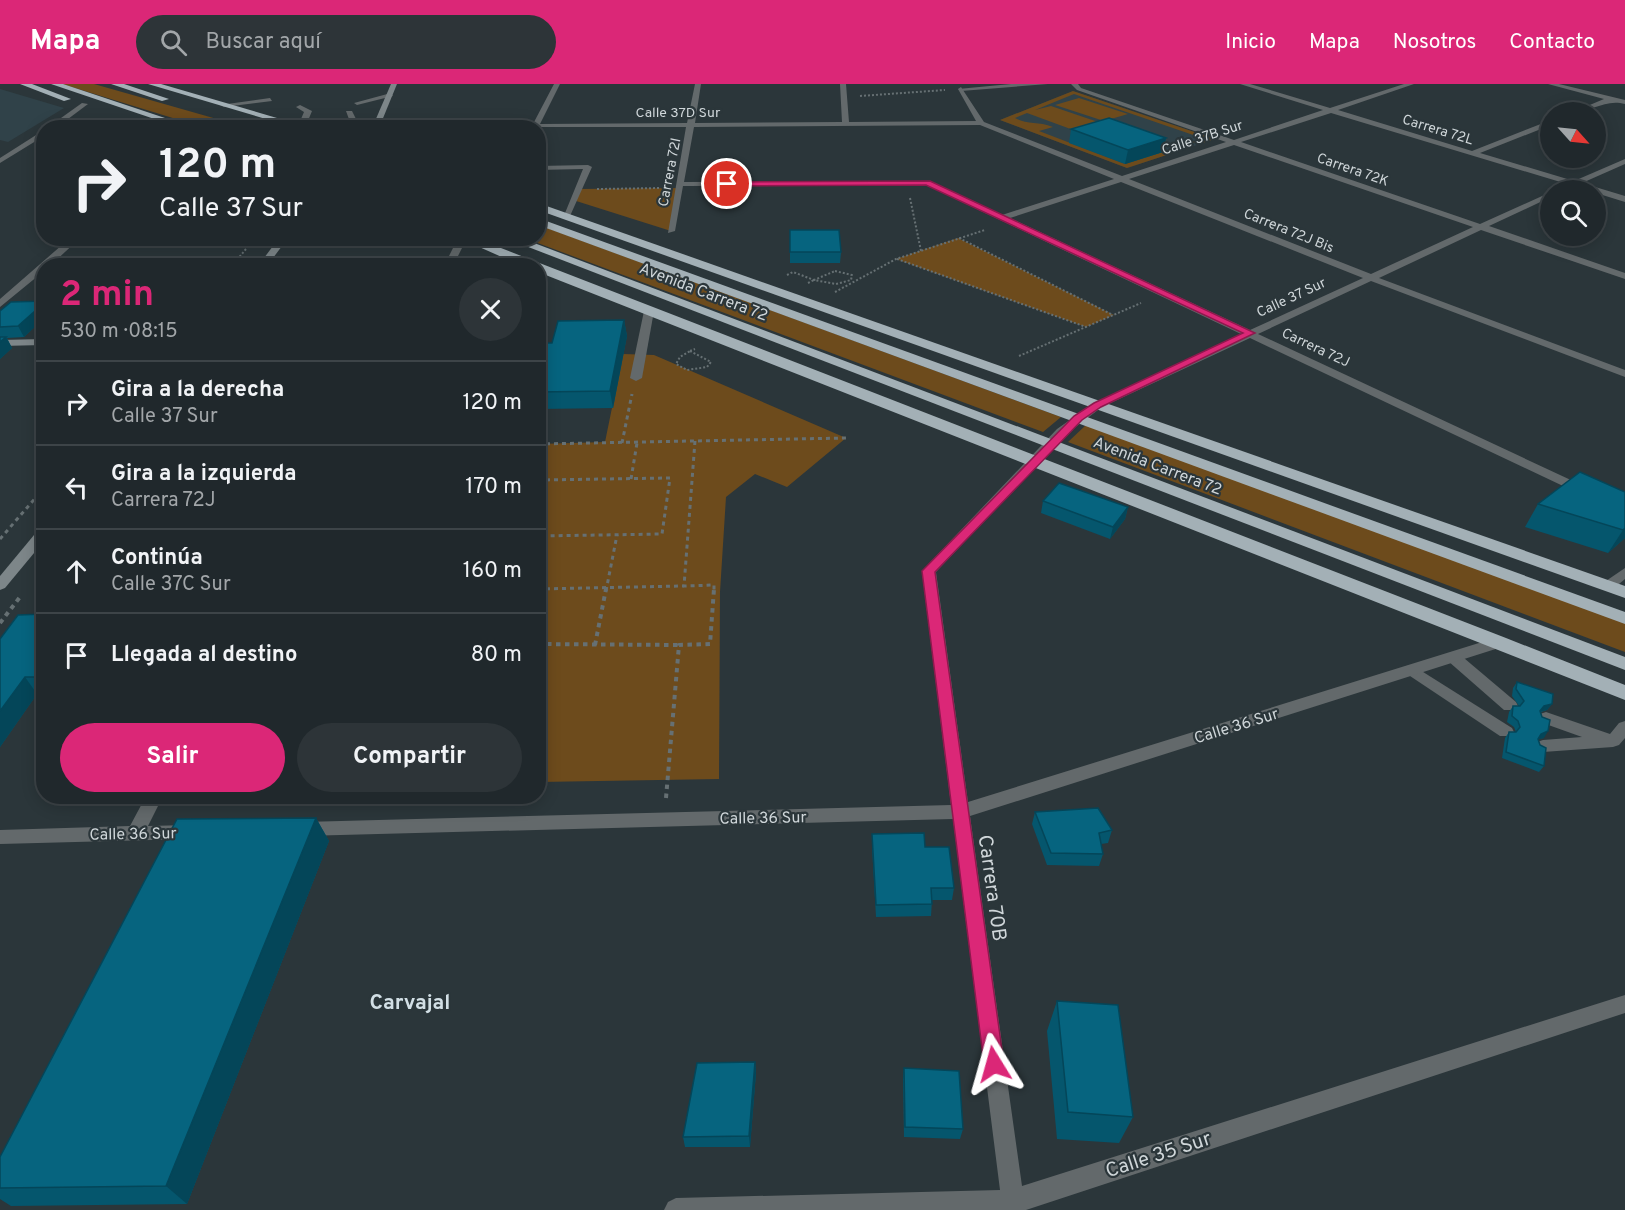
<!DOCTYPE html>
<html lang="es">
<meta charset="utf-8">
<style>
:root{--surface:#20282c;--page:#2d3438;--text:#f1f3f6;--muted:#a2a6a9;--line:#3d4448;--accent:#db2777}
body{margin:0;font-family:Overpass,sans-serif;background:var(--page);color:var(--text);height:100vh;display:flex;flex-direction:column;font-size:22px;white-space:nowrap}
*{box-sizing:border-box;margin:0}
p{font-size:20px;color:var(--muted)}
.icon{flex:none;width:33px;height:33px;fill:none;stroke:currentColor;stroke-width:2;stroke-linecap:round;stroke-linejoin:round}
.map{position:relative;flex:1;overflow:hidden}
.panel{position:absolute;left:36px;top:174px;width:510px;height:546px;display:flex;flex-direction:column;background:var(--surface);border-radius:24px;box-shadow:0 3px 15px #0003,0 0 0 2px var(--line)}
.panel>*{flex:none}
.top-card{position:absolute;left:36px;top:36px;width:510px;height:126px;border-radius:24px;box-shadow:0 3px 15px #0003,0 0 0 2px var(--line);background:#20282c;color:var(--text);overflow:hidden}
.needle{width:39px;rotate:117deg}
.buttons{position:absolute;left:1540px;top:18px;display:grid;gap:12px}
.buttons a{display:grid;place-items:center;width:66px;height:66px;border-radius:50%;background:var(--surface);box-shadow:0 3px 15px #0003,0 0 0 2px var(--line);font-size:30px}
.pin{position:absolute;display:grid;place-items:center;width:51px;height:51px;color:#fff;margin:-26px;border:3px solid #fff;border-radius:50%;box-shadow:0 2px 6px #0007}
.me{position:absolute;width:66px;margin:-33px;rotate:352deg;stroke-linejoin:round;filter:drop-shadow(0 0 4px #0008)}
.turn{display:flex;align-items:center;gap:21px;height:126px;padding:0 24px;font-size:27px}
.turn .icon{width:78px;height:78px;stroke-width:2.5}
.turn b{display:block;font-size:42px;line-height:51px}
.round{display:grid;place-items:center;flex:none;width:63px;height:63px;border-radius:32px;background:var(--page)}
.head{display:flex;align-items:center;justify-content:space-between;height:102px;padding:0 24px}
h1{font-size:36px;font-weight:700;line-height:45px;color:var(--accent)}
.cta{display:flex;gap:12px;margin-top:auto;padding:12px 24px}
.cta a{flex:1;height:69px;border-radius:36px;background:var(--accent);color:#fff;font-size:24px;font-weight:700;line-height:69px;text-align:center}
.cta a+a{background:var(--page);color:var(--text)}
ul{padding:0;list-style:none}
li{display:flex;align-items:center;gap:18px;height:84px;padding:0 24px;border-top:2px solid var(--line)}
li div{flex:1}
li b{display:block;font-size:22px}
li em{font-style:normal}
header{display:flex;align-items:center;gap:36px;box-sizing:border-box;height:84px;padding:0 30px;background:var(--accent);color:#fff}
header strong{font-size:28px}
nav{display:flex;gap:33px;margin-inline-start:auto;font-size:21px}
.search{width:420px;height:54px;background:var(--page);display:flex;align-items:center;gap:15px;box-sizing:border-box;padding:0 21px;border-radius:33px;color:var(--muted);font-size:22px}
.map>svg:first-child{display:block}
.built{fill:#304249}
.green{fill:#6d4b1c}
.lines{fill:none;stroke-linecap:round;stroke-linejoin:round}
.path-far2{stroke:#667073;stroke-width:2;stroke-dasharray:2 2;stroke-linecap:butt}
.path-far1{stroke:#667073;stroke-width:3;stroke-dasharray:4 4;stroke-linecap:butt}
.path{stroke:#667073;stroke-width:4;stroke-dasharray:4.5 4.5;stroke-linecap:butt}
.lane{fill:#63696b;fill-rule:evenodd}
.street{fill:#63696b;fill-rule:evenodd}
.secondary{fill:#7d8689;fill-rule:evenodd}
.highway{fill:#a3b0b6;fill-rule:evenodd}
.wall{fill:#05566d}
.shaded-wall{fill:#044659}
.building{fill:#06647f;stroke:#044659;stroke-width:1.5}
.route{fill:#db2777;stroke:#8e194d;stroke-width:1.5}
.labels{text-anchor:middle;stroke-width:4.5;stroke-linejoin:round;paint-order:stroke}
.far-street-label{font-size:14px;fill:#cfd6d9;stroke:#2b363a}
.street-label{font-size:16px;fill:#cfd6d9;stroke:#2b363a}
.near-street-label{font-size:20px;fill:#cfd6d9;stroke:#2b363a}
.near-neighbourhood-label{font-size:21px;font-weight:bold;fill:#d2dfe5;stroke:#2b363a}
</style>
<header>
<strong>Mapa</strong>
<div class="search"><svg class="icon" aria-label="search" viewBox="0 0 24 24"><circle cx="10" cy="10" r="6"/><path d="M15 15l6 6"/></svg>Buscar aquí</div>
<nav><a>Inicio</a><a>Mapa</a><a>Nosotros</a><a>Contacto</a></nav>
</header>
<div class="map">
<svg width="1625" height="1126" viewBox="0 0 1625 1126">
<rect width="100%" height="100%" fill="#2b363a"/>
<g class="built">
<path d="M0,5L64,24L8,58L0,56Z"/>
<path d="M1073,7L1215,55L1127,84L1000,36Z"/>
</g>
<g class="green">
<path d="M62,0H94L245,43H202Z"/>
<path d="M1073,7L1215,55L1199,60L1192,58L1202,54L1074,10L1035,26L1051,22L1101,39L1076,47L1027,29L1015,34C1028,41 1038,37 1053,43L1039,47L1125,80L1184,61L1191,63L1127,84L1000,36Z"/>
<path d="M1079,14L1128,30L1104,37L1055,21Z"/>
<path d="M680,104L671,147L573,116L578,105Z"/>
<path d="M539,141L1061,333L1043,348L527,155L538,154Z"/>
<path d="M958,154L1114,231L1086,243L896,175Z"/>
<path d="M623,270L654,271L846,354L787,403L755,390L726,413L720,508L719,695L539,698V360L605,358Z"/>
<path d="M1086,341L1625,539V568L1068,358Z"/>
</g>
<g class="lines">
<g class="path-far2">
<path d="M860,12L945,6"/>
<path d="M597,105L661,104"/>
<path d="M910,114L921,167"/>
<path d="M959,154L1113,231"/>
<path d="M897,175L1086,243"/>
<path d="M232,182L255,154"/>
<path d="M835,187L852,191L851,196L836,200L814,196Z"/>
<path d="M787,191L793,188L814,196"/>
<path d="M808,199L814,196"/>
<path d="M835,208L896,175L985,146"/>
<path d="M690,267L711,278L707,283L687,286L676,280L680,273Z"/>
<path d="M690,267L695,265"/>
<path d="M1019,272L1141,219"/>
</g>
<g class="path-far1">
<path d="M695,357L684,502L714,501V507"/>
<path d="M622,359L632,310"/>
<path d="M538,360L846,354"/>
<path d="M631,395L637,359"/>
<path d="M538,396L670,394L662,450L538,452"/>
<path d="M0,455L44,404"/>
<path d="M538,505L684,502"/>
<path d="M606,507L617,451"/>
</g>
<g class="path">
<path d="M0,539L20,513"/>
<path d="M538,560L679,561"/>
<path d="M595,561L606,505"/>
<path d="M666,714L679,561L710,560L714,505"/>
</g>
<g class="lane">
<path d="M1011,0H1048L961,7L958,5Z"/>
<path d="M391,9L393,12L357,21L354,19Z"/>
<path d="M270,14L272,17L224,23L220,21Z"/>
<path d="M300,21L312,27L305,44L298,42L304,28L296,23Z"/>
<path d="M346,27H352L356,35L379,43L369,44L350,38Z"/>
<path d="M588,81L592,83L570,132L563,134L583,85L538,86V82Z"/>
<path d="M1453,568L1458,569L1516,618L1518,622L1516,626H1504L1448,577L1445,573Z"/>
<path d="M1412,581L1512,644L1514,648L1512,652H1500L1407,590L1404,586L1407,582Z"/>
<path d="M1546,628L1610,650L1619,639L1625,637V654L1619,661L1613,663L1543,668L1537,666L1535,662L1537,658L1543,656L1582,653L1540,638L1538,634L1540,630Z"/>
</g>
<g class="street">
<path d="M554,0H560L540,40L687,39L695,0H701L695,39L842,38L840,0H846L849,38L976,37L958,5L961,3L984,38L1122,92L1226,58L1077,6L1071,0H1078L1081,4L1234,56L1323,26L1240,0H1250L1330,24L1404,0H1414L1338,26L1472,67L1551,36V41L1480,69L1574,97L1625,75V80L1582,99L1625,112V118L1596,109V106L1575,102L1566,104L1567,100L1331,29L1241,58L1480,140L1551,108V113L1489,142L1625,189V195L1481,146L1379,194L1625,286V293L1371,197L1258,250L1588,404V410H1580L1250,254L1102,323L1065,351L936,488L968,718L1495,554H1505L1507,558L1505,562L970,732L1022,1102L1625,911V929L1026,1126H664L668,1118L676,1114L1000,1106L953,735L303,752L297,750L294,745L297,740L303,738L951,721L922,487L1057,345L1094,319L1241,250L926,101L683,102L675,147L668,149L686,43H371L375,41L533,40ZM980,41L1114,95L1002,131L927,97L684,98L694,43ZM1234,61L1473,143L1371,190L1129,95ZM1121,98L1363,194L1250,246L1010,134Z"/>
<path d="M1548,0H1559L1625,16V20C1604,15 1593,28 1573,28L1604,15Z"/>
<path d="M82,19L88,20L56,44H47Z"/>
<path d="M44,46V52L0,79V74Z"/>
<path d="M70,154H80L50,182H44V187L0,223V215Z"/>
<path d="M458,154H467L453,182H444Z"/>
<path d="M649,224L654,227L642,294L636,297L630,294L644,227Z"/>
<path d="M1625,484V495L1613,505H1603L1601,502L1603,499Z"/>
<path d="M146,712H163L148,742L189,741L195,743L198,748L195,753L189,755L0,760V746L130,742Z"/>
</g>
<g class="secondary">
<path d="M391,0H397L379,44H372Z"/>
<path d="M279,154H288L267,182H258Z"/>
<path d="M44,255V261L0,262V256Z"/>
<path d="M44,444V457L5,504L0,506V492L39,445Z"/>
</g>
<g class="highway">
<path d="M20,0H32L71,15L64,17Z"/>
<path d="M51,0H63L195,44H181Z"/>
<path d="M111,0H124L169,15L162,17Z"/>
<path d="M148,0H161L311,44H296Z"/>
<path d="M538,119L1625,502V514L538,126Z"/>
<path d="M538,134L1625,528V540L538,141Z"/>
<path d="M459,154H475L1506,554L1625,601V616L538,188V182H522Z"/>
<path d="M505,154H521L1625,573V586Z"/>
</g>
</g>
<g class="wall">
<path d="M1071,45L1166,54L1163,68L1125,80L1069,59Z"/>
<path d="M790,146L841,168L840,179H790Z"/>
<path d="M44,217V243L40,238L24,253L7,254L12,264L0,275V227Z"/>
<path d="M624,236L627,252L613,324L538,325V259H552Z"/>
<path d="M1625,408V454L1608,469L1525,443L1538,420Z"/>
<path d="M1043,417L1128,423L1125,435L1110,455L1041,429Z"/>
<path d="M44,530V610H37L0,663V555Z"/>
<path d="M1517,598L1552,620L1547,626L1541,628L1544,654L1538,655L1544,682L1539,688L1502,674L1505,654L1509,648H1516L1514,643L1507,638L1509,628L1513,622H1519L1512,612L1513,604Z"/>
<path d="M1035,728L1112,746L1108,759L1101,760L1103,770L1099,782L1047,781L1032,740Z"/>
<path d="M316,734L329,757L187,1120L11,1122L0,1115V1073Z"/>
<path d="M872,750L925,763L954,804L952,816H932L931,832L876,833L872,762Z"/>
<path d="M1057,917L1133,1033L1119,1059L1057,1055L1047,947Z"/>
<path d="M755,978L756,989L750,1063H685L683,1053Z"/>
<path d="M904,984L963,1045L960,1055L904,1053L903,995Z"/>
</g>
<g class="shaded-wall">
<path d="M1166,54L1163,68L1125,80L1128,66Z"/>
<path d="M44,219V232H37L40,238L24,253L18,242Z"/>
<path d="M624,236L627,252L613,324L610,307Z"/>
<path d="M6,253L12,264L0,275V258Z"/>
<path d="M1128,423L1125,435L1110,455L1113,443Z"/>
<path d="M1625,444V454L1608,469L1623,446Z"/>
<path d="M25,593L37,610L0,663V627Z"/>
<path d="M1552,620L1547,626L1539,628L1544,622Z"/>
<path d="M1548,647L1544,654L1536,656L1541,650Z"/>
<path d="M316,734L329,757L187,1120L166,1102Z"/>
<path d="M755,978L756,989L750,1063L749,1052Z"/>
</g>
<g class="building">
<path d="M1109,34L1166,54L1128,66L1071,45Z"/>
<path d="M790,146H839L841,168H790Z"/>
<path d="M44,217V219L18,242L0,243V227L11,218Z"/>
<path d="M44,227V232H37Z"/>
<path d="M624,236L610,307L538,308V259H552L558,237Z"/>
<path d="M0,253H6L0,258Z"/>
<path d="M1580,388L1625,408V444L1623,446L1538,420Z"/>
<path d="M1059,399L1128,423L1113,443L1043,417Z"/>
<path d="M44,530V593H25L0,627V555L18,531Z"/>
<path d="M1517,598L1553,610L1552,620L1544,622L1540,627L1542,633L1550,636L1548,647L1541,650L1538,655L1540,661L1546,664L1544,682L1506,668L1509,648H1516L1520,643L1518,637L1512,632L1513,622H1520L1524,617L1516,605Z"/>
<path d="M1098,724L1112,746L1099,749L1103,770L1051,769L1035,728Z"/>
<path d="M316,734L166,1102L0,1104V1073L177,735Z"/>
<path d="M924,749L925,763H949L954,804H931L932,820L876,821L872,750Z"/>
<path d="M1057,917L1118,921L1133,1033L1068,1028Z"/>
<path d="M755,978L749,1052L683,1053L697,979Z"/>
<path d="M904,984L959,987L963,1045L905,1043Z"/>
</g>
<path class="route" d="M930,97L1255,249L1101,323L1082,336L935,488L1004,980L1001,986L994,989L987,986L984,980L922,487L1074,332L1094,319L1243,249L926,101L727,102L723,100L727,98Z"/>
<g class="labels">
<g class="far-street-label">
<text x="678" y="33">Calle 37D Sur</text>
<text transform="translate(1438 45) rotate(17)" y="5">Carrera 72L</text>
<text transform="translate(1202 53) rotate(-18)" y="5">Calle 37B Sur</text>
<text transform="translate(1353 85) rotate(19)" y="5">Carrera 72K</text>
<text transform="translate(669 88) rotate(-79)" y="5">Carrera 72I</text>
<text transform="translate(1289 146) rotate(22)" y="5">Carrera 72J Bis</text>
<text transform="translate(1291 213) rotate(-25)" y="5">Calle 37 Sur</text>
<text transform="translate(1316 263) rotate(25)" y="5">Carrera 72J</text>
</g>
<g class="street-label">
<text transform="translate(704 207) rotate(21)" y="6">Avenida Carrera 72</text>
<text transform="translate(1158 381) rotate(21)" y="6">Avenida Carrera 72</text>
<text transform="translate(1236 641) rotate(-17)" y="6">Calle 36 Sur</text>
<text transform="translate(763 733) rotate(-1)" y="6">Calle 36 Sur</text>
<text transform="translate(133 749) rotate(-1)" y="6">Calle 36 Sur</text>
</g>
<g class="near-street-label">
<text transform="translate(993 804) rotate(82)" y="7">Carrera 70B</text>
<text transform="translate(1158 1070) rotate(-18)" y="7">Calle 35 Sur</text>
</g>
<g class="near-neighbourhood-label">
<text x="410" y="925">Carvajal</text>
</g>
</g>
</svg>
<div class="buttons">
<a><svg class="needle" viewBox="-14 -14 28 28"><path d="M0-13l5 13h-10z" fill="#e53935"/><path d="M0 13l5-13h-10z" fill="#a2a6a9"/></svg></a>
<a><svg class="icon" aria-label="search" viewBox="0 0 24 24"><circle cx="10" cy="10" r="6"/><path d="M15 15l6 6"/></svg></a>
</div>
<div class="pin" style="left:727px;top:100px;background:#d93025"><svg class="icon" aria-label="arrive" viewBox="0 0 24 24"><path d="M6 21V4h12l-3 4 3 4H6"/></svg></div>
<svg class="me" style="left:994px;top:980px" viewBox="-20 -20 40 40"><path d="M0-17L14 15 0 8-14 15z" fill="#db2777" stroke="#fff" stroke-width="4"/></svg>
<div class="top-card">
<div class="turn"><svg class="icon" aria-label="right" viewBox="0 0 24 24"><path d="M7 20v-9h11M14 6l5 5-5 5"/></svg><div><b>120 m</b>Calle 37 Sur</div></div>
</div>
<section class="panel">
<div class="head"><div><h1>2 min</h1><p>530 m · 08:15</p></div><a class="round"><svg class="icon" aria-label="close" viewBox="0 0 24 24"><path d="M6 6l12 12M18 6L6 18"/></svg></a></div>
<ul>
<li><svg class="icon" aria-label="right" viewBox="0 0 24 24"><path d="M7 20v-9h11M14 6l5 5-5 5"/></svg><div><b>Gira a la derecha</b><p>Calle 37 Sur</p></div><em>120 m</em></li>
<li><svg class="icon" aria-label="left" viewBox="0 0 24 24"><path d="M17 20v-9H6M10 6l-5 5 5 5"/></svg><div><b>Gira a la izquierda</b><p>Carrera 72J</p></div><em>170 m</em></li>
<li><svg class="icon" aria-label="ahead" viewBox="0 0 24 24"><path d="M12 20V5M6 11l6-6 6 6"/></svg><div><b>Continúa</b><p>Calle 37C Sur</p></div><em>160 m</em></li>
<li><svg class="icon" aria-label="arrive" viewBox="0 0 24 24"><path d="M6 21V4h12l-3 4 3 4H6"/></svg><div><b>Llegada al destino</b></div><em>80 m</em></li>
</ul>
<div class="cta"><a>Salir</a><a>Compartir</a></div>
</section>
</div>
